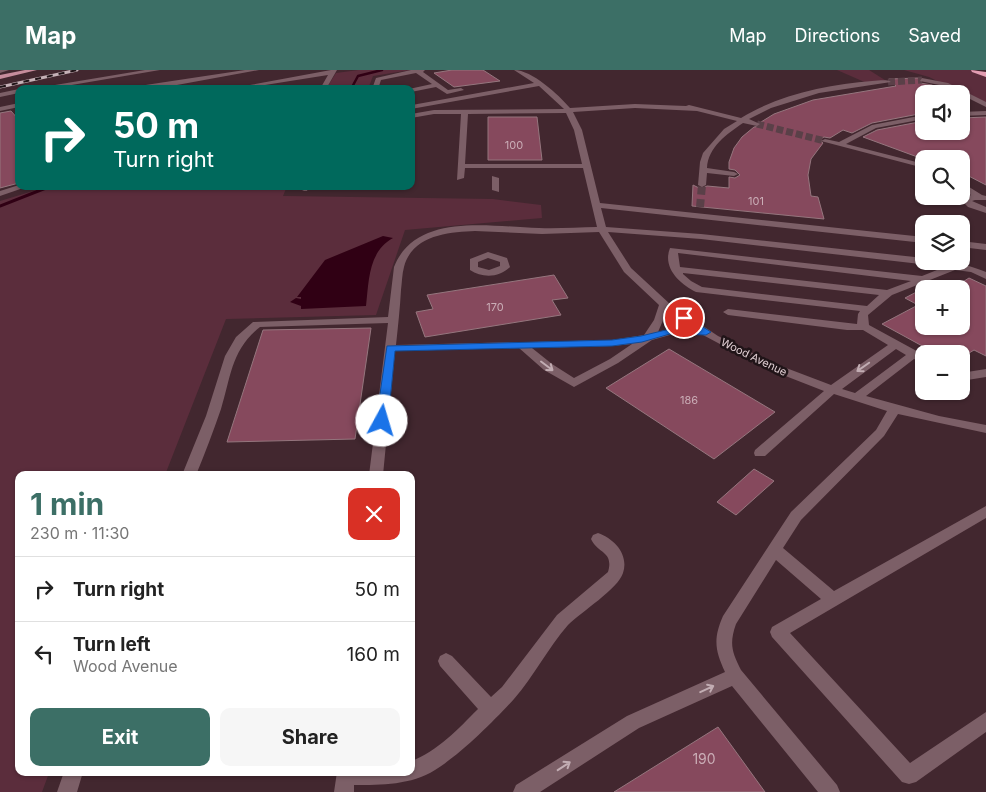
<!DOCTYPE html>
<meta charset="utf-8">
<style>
:root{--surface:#fff;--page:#f6f6f6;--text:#222;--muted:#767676;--line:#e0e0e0;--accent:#3c6f66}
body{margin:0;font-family:Inter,sans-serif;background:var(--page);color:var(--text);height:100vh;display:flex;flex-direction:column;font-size:19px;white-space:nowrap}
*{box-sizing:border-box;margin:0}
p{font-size:16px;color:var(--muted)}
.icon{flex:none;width:28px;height:28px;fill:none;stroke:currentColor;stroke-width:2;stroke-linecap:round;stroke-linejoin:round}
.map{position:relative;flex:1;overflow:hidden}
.side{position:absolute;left:15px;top:401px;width:400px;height:305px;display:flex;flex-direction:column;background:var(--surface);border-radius:10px;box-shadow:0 1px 4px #0004}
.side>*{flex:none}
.top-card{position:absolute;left:15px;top:15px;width:400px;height:105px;border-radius:10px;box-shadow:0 1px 4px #0004;background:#00695c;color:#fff;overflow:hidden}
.tools{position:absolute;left:915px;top:15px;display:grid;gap:10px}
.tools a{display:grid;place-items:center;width:55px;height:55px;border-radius:10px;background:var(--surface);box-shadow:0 1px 4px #0004;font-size:25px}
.pin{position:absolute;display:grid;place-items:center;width:42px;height:42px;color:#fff;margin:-21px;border:2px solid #fff;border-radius:50%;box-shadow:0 1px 5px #0007}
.me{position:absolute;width:55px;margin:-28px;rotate:6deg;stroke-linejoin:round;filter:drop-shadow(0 0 4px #0008)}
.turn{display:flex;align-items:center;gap:18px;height:105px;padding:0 15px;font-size:22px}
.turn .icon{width:65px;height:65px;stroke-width:2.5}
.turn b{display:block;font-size:35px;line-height:42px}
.round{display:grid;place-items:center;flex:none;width:52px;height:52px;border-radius:10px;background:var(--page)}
.summary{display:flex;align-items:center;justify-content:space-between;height:85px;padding:0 15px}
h1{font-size:30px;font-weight:700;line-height:38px;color:var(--accent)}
.cta{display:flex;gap:10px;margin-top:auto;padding:10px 15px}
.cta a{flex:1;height:58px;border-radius:10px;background:var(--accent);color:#fff;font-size:20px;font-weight:700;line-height:58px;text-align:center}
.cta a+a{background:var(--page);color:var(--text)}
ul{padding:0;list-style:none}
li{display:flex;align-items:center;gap:15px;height:65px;padding:0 15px;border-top:1px solid var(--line)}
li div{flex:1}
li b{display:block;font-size:19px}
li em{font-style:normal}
header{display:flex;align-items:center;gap:30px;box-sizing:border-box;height:70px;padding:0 25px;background:var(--accent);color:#fff}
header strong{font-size:24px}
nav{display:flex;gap:28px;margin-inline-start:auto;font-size:18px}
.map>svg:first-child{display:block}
.green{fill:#5b2d3c}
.water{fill:#300014}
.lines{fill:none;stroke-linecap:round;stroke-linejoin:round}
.stream-far1{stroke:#300014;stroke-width:2.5}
.stream{stroke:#300014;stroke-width:3}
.building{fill:#86495d;stroke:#95767e}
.minor-tunnel-far1{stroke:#5a4048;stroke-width:7;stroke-dasharray:7 3;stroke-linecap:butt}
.minor-tunnel{stroke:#5a4048;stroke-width:8;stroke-dasharray:8 4.5;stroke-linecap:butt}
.minor{fill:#7c5f67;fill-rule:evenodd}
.major{fill:#c68c9c;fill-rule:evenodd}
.highway{fill:#e39db2;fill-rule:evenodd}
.rail-casing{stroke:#c5b1b7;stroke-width:3}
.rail{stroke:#201418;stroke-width:2;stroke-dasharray:6;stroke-linecap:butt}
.oneway{stroke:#c2adb3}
.route{fill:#1a73e8;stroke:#114b97}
.labels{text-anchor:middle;stroke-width:5;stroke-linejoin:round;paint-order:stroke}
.number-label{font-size:11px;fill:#caadb6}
.far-street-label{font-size:11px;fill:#e0ced3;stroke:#201418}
.near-number-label{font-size:14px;fill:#caadb6}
</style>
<header>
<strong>Map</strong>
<nav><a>Map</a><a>Directions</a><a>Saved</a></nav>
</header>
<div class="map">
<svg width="986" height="722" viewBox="0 0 986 722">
<rect width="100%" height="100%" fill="#42272f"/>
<g class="green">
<path d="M359,0H411L373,6L368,19H326L336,3Z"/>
<path d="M837,0H869L888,12L869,14Z"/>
<path d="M904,0H975L986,5V35L929,7Z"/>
<path d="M50,116H287L283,126L493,129L541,135L542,148L405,160L376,245L226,249L165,405H19V702L49,703L42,722H0V131Z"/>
</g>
<path class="water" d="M383,166L393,168C368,182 369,211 366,236L301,239V236L290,232L296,228L301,229V227H297L325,190Z"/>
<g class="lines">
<path class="stream-far1" d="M351,19L358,6L382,0"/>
<path class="stream" d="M0,136L51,116"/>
</g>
<g class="building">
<path d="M452,0H483L500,11L454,17L434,3Z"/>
<path d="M918,8L920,13L932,15L946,24H924V43L872,53L852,63L843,60L830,68L824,67L819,70L823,73L811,89L808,105L811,126L818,127L824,149L692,136L693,115L701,119L707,116L729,118V107L735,108L740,105L735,100L729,99V92L734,78L742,67L754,57L761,56V52L774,44L813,30L896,16L889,9Z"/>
<path d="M11,41L19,50V113L0,118V43Z"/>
<path d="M488,47H537L542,90H488Z"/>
<path d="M986,47V115L961,102V89H923L863,67L877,60L924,51V61H961V48Z"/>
<path d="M554,205L568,228L552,230L561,245L425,267L416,242L433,239L427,225Z"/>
<path d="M969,208L986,216V286L974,280L961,288V284H937L882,254L918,235L905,228L924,218V256H961V213Z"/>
<path d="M371,258L355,369L227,372L263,260Z"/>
<path d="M669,279L775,342L714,389L606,318Z"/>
<path d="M754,399L774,411L736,445L717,432Z"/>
<path d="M718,657L765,722H614Z"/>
</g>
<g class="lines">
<g class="minor-tunnel-far1">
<path d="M888,12L922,10"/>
<path d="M757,54L825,71"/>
</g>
<path class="minor-tunnel" d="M700,137L702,115"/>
<g class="minor">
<path d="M0,0H9L0,3Z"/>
<path d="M145,0H160L48,19H31Z"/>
<path d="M245,0H259L166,17L119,19Z"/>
<path d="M331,0H337L326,19H320L328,5L253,17L250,15Z"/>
<path d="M411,0H425L423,2L448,20L461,18L464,20L447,24L436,17L411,22V19H409L432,14L416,3L381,10L378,19H372L376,8Z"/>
<path d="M514,0C532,0 559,25 570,38L635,34L686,36L689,35L741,48C778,25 829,14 872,11C879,11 886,9 891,12L819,23L771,38L749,49L760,54L757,56L743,53C727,64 708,77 707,98L734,102L738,104L734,106L707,103L706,115L702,117L698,115L700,92L703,83L724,59L737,51L697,41L635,38L573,42L582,60L600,133L924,167V173L601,138L606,157L701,164L924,188V191H945L950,195C961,192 976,198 986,202V209L971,202L955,200L892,225L868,245L869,255L924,285V293L914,289L866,326L939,346L986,355V363L898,344L884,366L801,450L783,478L834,521L986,436V448L790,563L910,693L986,642V662L916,712L909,714L902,712L772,567L770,562L772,557L821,529L776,490L736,554C729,574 732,582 741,600L837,715L840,722H818L732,616L639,658L540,722H513L516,715L627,646L725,602C715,580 713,569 723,546L791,442L876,360L887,341L834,324L765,386H755L754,383L755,380L824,321L765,298L703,265H670L652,270L618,293L574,317L544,300L519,278L395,281L383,405H369L388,253L260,257C231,280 231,307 221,339C213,362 205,383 196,405H182L206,346L225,286L236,267L253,252L388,247L394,197C416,141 492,157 539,158C558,159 578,157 597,157L583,98H465L464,108L457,110L461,44H434L411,48V44L434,40L564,39L539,16L411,39L412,35L534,13ZM566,43L574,60L582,94H465L468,44ZM475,161L542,164L599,162L624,202L659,235L654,250L644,265L612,270L396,275C398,256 400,238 401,220C402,212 402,204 404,197C412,165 449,162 475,161ZM608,162L701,169L938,196L942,198L922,206L670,178C662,198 680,214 696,222L860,241L858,244L857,254L728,239L723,242L728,245L847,260H863L888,275L831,315L773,293L718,266L670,234L631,198ZM678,183L911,211L887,220L680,197ZM683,204V203L879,225L867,236L702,217L691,211ZM667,241L693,259H670L658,262ZM632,274L610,289L574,308L552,294L532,278L612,276ZM896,279L906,285L855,323L842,319Z"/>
<path d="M922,8L948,13L986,32V37L944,16L920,11Z"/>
<path d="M19,19V23L0,27V23Z"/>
<path d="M19,33V37L0,41V37Z"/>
<path d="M986,41V45L961,46V42Z"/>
<path d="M924,45V49L876,58L846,74L924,94V98L821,71L825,69L839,72L872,55Z"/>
<path d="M492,106L499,108V122L492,120Z"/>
<path d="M961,112L982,125L986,126V130H975L972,131L986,137V143L968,137L964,133V129L971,125L961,118Z"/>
<path d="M19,115L29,116L0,126V121Z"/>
<path d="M301,116H309L307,121H304L300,119Z"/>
<path d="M961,171L986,174V180L961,177Z"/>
<path d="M488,182L507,188L510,197C499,208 482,208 470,200V189ZM488,188L500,192V196L489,200L478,197V192Z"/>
<path d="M986,299V307L961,311V303Z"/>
<path d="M598,463C615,469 629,485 623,503C618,519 581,542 568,555C548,578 534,606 514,629C494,651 460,685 435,700C411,715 382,715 354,715V722H334L337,702H411V691C437,682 459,658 478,639L440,596L438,591L440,586L446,583L452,586L491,627L502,617L557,545L608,502C614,481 598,484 591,469L593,465Z"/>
<path d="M64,702H83L77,722H57Z"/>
</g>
<path class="major" d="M25,0H37L0,9V5Z"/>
<path class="highway" d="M971,0L986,2V7L972,2Z"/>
<g class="rail-casing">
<path id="rail" d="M0,17L77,0"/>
</g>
<use href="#rail" class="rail"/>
</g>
<defs><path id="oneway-shaft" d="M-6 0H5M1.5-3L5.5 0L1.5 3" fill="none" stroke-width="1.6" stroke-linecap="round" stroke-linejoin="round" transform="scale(1.25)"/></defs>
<g class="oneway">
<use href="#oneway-shaft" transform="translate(547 296) rotate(37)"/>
<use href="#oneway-shaft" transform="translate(863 297) rotate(145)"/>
<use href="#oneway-shaft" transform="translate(707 619) rotate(-25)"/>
<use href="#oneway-shaft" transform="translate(564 696) rotate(-33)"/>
</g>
<path class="route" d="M684,245L711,262L706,265L670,264L642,272L612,276L395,281L388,351L382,355L376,351L387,276L612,270L641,266L670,259H695L680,250V246Z"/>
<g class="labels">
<g class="number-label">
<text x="514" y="79">100</text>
<text x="756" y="135">101</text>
<text x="495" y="241">170</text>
<text x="689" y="334">186</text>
</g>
<g class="far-street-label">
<text transform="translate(754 287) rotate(26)" y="4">Wood Avenue</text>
</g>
<g class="near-number-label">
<text x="704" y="694">190</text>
</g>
</g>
</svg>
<div class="tools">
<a><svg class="icon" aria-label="sound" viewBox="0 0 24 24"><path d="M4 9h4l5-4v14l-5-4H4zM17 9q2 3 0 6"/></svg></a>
<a><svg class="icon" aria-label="search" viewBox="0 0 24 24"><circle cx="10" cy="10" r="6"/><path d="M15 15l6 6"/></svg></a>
<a><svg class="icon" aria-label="layers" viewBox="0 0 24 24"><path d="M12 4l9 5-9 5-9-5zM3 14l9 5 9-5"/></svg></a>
<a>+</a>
<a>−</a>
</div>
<div class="pin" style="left:684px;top:248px;background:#d93025"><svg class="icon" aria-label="arrive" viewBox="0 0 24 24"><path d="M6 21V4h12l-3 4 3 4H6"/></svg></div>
<svg class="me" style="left:382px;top:351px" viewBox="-20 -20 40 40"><circle r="19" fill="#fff"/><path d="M0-13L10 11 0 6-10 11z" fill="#1a73e8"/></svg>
<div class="top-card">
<div class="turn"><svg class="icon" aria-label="right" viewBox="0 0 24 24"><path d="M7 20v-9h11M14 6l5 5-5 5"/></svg><div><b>50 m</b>Turn right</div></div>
</div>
<section class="side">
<div class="summary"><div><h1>1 min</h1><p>230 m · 11:30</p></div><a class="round" style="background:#d93025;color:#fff"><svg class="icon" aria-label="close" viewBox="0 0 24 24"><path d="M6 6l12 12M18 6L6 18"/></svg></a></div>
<ul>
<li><svg class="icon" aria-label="right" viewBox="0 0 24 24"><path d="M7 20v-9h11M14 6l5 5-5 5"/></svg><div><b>Turn right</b></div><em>50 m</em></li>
<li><svg class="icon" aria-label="left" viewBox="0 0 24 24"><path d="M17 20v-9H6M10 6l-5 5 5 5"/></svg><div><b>Turn left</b><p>Wood Avenue</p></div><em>160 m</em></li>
</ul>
<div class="cta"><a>Exit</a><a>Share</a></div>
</section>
</div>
